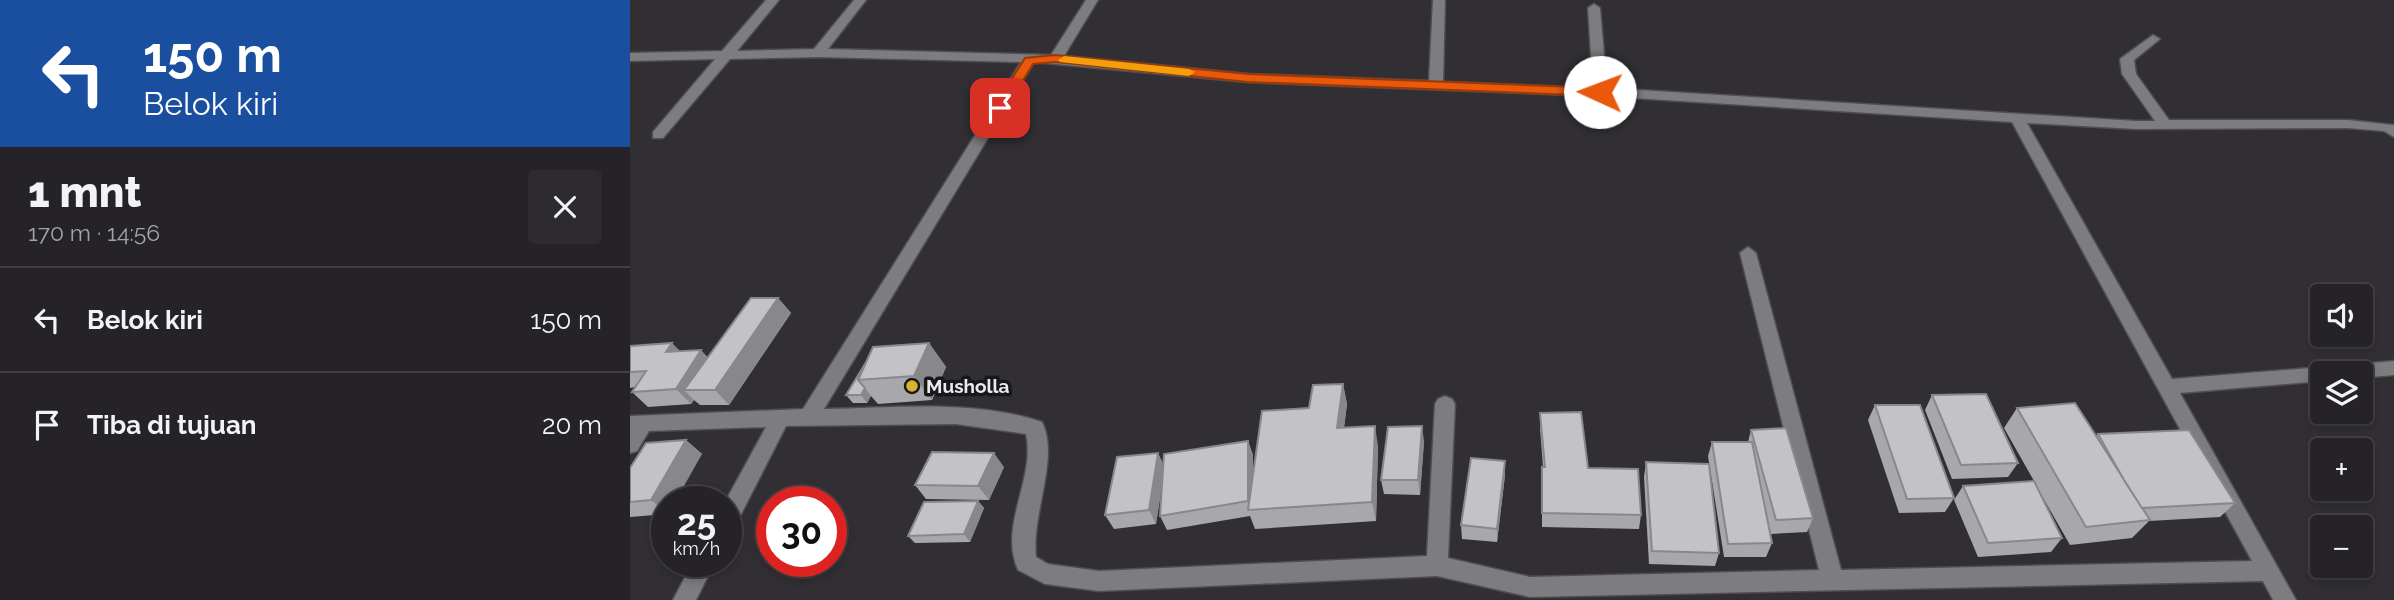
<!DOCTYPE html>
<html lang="id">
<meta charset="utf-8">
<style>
:root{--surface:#252327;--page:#2d2b2f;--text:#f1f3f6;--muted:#a3a4a7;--line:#424044}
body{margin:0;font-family:Raleway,sans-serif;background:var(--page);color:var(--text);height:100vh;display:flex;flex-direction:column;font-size:26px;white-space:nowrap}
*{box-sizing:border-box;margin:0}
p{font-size:23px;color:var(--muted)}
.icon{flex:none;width:38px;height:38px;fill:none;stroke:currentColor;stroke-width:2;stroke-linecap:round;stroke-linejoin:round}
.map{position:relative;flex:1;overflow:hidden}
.panel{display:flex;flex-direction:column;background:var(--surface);width:630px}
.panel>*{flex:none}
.hud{background:#1a4fa0;color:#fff;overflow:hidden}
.tools{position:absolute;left:1680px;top:284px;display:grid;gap:14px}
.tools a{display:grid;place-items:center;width:63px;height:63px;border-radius:7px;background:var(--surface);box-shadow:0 4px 10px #0003,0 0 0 2px var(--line);font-size:35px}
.speed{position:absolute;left:21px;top:486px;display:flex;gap:14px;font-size:35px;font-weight:700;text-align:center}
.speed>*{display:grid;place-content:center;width:91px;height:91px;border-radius:50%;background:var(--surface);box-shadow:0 4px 10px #0003,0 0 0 2px var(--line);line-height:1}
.speed small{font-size:18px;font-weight:400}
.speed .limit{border:10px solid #d22;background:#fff;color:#111}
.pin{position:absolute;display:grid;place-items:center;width:60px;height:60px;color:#fff;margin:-30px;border-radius:14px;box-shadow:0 4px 10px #0006}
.me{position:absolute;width:77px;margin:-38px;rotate:272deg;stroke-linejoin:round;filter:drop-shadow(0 0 5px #0008)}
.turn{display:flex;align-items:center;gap:24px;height:147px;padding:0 28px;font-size:32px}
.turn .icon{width:91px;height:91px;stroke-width:2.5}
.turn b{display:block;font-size:49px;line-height:60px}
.round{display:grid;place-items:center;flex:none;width:74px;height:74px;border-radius:7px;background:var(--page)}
.overview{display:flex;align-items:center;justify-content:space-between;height:119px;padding:0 28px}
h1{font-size:42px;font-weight:800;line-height:52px}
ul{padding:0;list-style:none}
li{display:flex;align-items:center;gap:21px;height:105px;padding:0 28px;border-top:2px solid var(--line)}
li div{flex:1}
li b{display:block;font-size:26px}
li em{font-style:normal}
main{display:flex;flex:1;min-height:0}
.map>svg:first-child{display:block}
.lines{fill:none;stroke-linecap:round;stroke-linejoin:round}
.minor-casing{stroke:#4f4d51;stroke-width:3}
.minor{fill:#7d7c7e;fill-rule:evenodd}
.wall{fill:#a8a7ab}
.shaded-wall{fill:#88888b}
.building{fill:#c3c2c7;stroke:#88888b;stroke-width:2}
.route{fill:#ea580c;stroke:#983908;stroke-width:2}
.slow{fill:#f59e0b}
.poi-dot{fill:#dab333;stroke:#18181a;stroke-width:2.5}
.labels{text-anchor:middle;stroke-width:7;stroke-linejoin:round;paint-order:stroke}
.poi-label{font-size:19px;font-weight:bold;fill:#eae9ec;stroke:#18181a;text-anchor:start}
</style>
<main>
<section class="panel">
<div class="hud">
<div class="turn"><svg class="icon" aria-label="left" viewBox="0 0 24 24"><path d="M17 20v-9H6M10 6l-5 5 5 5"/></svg><div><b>150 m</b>Belok kiri</div></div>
</div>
<div class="overview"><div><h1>1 mnt</h1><p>170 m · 14:56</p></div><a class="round"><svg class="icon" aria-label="close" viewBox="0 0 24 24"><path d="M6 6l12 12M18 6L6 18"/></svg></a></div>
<ul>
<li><svg class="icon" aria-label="left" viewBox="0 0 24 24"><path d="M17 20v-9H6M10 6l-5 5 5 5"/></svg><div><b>Belok kiri</b></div><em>150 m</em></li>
<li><svg class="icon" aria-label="arrive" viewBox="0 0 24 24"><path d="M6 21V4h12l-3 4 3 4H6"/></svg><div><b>Tiba di tujuan</b></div><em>20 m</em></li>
</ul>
</section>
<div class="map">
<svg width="1764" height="600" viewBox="0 0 1764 600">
<rect width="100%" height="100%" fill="#312f34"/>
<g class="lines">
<g class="minor-casing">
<g id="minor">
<path d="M136,0H149L107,51L184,49L224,0H236L198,49L421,55L456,0H468L434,56L618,74L799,81L803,0H815L813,82L963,88L958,8L964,4L970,8L977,88L1506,121H1525L1492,74L1490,59L1523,35L1530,39L1504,60L1506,74L1539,120H1718L1764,125V137L1754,131L1718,128L1506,129L1397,123L1542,379L1692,367L1700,371L1708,366L1764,361V375L1731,378V373H1692V381L1550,393L1666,600H1643L1633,581L900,597L807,576L469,591L415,584L388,570C368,525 406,479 396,434L326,424L156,426L104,528L96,530L95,502L136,427L19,431L7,451L0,453V416L173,409L391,62L188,57L100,59L33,138H23V132L85,59L0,61V53L92,51ZM404,62L618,82L970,96L1382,122L1622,561L1211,570L1126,253L1118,247L1110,253L1189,570L900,577L818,558L825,404L822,399L815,396L808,399L805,404L797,556L469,571L418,564L406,557C401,514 430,458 412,422C343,399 266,408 194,409Z"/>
<path d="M63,562H85L66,600H43Z"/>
</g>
</g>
<use href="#minor" class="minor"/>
</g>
<g class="wall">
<path d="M148,298L161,313L99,405H70L64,400L61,404L18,407L2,392L5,387L0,388V346L49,351L78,357Z"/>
<path d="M299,343L316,367L302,400L248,404L241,396L237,403H223L216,395L235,364Z"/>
<path d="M713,384L717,404L714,428L748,446L746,521L625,529L620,516L537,530L530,516L532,484L526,524L484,529L475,515L528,453L533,465L618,441L623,455V471L679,408Z"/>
<path d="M1302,395L1388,463L1378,477L1322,479L1295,410Z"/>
<path d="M1245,405L1324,498L1315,512L1269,513L1238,420Z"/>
<path d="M1387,408L1467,436L1468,434L1605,503L1590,517L1519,521L1502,538L1440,545L1404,482L1432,538L1421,552L1348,557L1324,500L1333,486L1404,481L1374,428Z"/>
<path d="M910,413L958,468L1011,515L1009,529L912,527V467H913L910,428Z"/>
<path d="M1121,430L1183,518L1177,532L1141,534L1137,522L1142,543L1136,557H1094L1078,456L1082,442H1118Z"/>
<path d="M56,440L72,454L37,502V514L0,517V468Z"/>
<path d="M794,441L790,495L754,494L751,480Z"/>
<path d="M875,461V475L867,542L832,539L831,525Z"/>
<path d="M1016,462L1089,553L1085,566L1019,564L1014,477Z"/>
<path d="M374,467L359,500L296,499L285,485Z"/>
<path d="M348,501L354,508L340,542L285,543L278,536Z"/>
</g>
<g class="shaded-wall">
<path d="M148,298L161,313L99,405L85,390Z"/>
<path d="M42,343L57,358L36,352Z"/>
<path d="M299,343L316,367L302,400L284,376Z"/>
<path d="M71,350L85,365L54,390L64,400L61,404L46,389Z"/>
<path d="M713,384L717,404L711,448L707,428Z"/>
<path d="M235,388L241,396L237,403L231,395Z"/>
<path d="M745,426L748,446L746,521L742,502Z"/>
<path d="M792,426L794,441L790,495L788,480Z"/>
<path d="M56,440L72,454L45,502H37V513L21,500Z"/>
<path d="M618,441L623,455V510H622L618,501Z"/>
<path d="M364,453L374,467L359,500L348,486Z"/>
<path d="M528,453L535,467L526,524L519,510Z"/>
<path d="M875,461V475L867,542V529Z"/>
<path d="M348,501L354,508L340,542L334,534Z"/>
</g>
<g class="building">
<path d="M121,298H148L85,390H54Z"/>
<path d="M42,343L36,352L71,350L46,389L2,392L16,371L0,372V346Z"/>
<path d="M299,343L284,376L228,380L243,347Z"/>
<path d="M235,364L228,380L235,388L231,395H216Z"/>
<path d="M713,384L707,428L745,426L742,502L618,510L632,411L679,408L683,385Z"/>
<path d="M1356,394L1388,463L1331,465L1302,395Z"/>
<path d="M1445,403L1520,520L1456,527L1387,408Z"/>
<path d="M1245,405H1290L1324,498L1277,499Z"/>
<path d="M951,412L958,468L1008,469L1011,515L912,513V467H915L910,413Z"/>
<path d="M792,426L788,480H751L758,427Z"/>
<path d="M1156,428L1183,518L1146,520L1121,430Z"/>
<path d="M1559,430L1605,503L1512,508L1494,480L1468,434Z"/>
<path d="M56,440L21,500L0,502V468L16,443Z"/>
<path d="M618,441V501L530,516L534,454Z"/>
<path d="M1082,442H1122L1142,543L1098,544Z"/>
<path d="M302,452L364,453L348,486L285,485Z"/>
<path d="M528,453L519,510L475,515L487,457Z"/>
<path d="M841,458L875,461L867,529L831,525Z"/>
<path d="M1016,462L1079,464L1089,553L1022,551Z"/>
<path d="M1404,481L1432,538L1358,543L1333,486Z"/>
<path d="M348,501L334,534L278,536L294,502Z"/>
</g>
<path class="route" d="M425,55L618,74L970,88L977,92L970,96L618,82L425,62L403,64L375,110H365L363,108L395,58Z"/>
<path class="slow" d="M434,56L559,69L565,72L559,76L430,62L428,60Z"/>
<circle class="poi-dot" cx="282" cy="386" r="7"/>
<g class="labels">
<g class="poi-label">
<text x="296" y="393">Musholla</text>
</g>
</g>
</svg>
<div class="tools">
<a><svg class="icon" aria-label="sound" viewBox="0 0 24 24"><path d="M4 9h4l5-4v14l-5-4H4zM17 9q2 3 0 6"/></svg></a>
<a><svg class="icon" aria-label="layers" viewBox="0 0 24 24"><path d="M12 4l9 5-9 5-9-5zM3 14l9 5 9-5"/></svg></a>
<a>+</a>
<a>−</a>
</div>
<div class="speed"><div>25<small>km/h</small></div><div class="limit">30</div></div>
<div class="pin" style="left:370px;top:108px;background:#d93025"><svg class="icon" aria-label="arrive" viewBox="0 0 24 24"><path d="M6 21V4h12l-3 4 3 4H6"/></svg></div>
<svg class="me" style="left:970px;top:92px" viewBox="-20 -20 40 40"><circle r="19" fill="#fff"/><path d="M0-13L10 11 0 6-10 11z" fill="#ea580c"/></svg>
</div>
</main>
